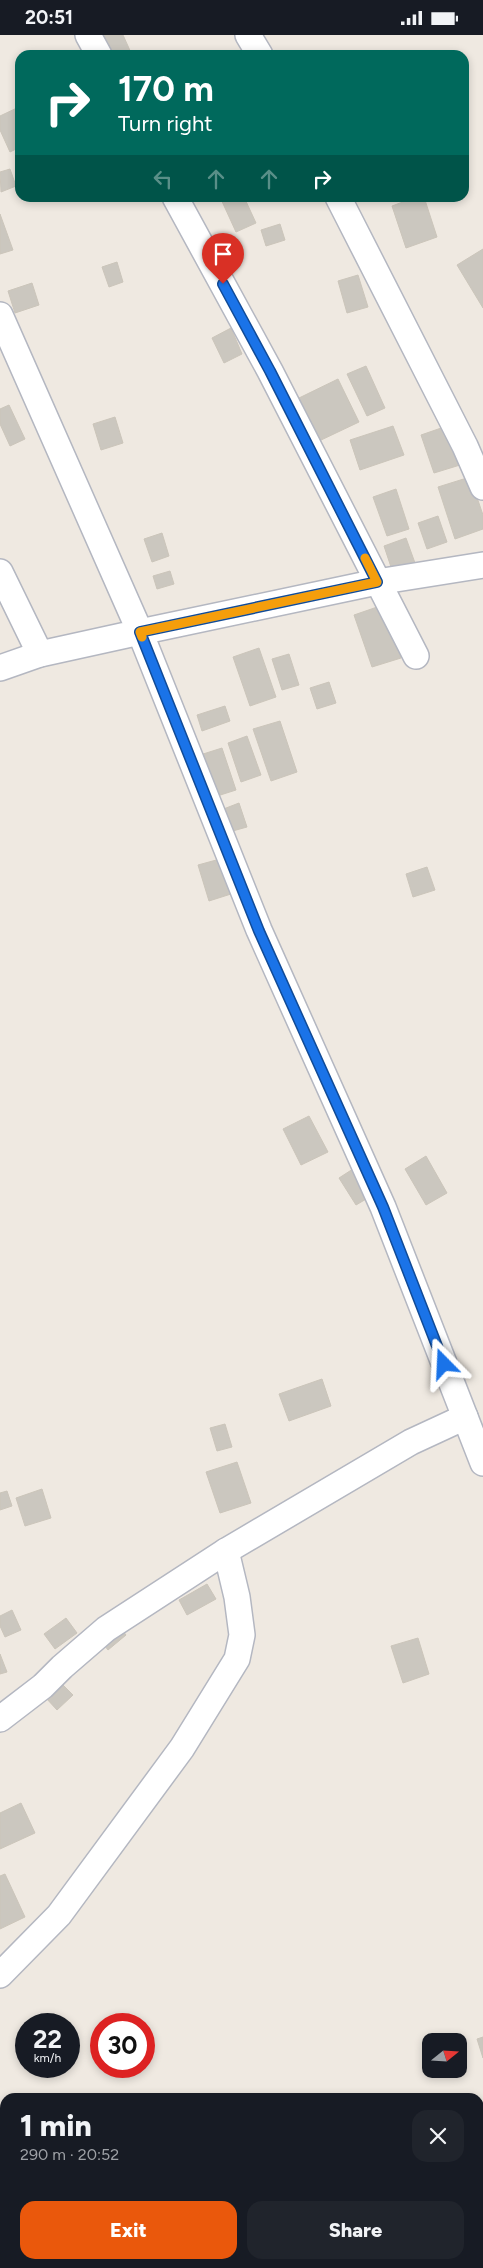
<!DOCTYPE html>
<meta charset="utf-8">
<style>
:root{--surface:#171b24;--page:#20242c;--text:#f1f3f6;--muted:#9ea1a6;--accent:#ea580c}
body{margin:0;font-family:Figtree,sans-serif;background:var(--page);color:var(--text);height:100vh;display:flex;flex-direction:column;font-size:19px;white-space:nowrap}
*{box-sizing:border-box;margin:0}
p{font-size:16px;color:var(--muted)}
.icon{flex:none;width:28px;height:28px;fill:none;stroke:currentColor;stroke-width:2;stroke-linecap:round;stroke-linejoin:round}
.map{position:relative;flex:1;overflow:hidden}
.side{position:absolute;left:0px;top:2058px;width:484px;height:176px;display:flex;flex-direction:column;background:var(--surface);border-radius:15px 15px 0 0;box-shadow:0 2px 8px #0003}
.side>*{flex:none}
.top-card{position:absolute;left:15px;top:15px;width:454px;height:152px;border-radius:15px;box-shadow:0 2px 8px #0003;background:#00695c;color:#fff;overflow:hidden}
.needle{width:32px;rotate:72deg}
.buttons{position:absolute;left:422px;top:1998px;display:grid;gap:10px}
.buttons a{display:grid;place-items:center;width:45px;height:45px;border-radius:10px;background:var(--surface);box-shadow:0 2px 8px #0003;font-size:25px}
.speed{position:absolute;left:15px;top:1978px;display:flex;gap:10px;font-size:25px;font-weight:700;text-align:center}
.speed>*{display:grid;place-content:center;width:65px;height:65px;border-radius:50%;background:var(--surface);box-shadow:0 2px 8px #0003;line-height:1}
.speed small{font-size:12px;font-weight:400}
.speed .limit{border:8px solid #d22;background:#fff;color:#111}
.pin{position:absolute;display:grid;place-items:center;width:42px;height:42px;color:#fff;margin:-51px -21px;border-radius:50% 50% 50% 0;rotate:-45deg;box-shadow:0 0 5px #0007}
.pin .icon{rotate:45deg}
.me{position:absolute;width:55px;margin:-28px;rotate:339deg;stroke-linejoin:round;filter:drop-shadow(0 0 4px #0008)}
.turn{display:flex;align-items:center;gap:18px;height:105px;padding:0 20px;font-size:22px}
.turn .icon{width:65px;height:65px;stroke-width:2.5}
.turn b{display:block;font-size:35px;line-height:42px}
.lanes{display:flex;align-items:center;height:48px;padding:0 20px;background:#0003;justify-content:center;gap:25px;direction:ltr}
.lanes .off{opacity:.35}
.round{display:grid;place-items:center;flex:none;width:52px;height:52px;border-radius:15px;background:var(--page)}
.headline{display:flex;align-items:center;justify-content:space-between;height:85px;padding:0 20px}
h1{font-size:30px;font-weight:800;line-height:38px}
.action{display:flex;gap:10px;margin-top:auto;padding:10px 20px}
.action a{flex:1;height:58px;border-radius:15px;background:var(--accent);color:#fff;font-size:20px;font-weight:800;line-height:58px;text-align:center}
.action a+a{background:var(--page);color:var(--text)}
.status{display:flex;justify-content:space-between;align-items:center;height:35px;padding:0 25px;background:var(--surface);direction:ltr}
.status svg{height:14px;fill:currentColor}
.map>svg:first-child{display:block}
.building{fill:#cbc7bf;stroke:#cbc5ba}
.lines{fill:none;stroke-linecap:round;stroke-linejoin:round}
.minor-casing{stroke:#b4b7c1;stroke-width:28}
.minor{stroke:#fff;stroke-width:25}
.route-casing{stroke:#114b97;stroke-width:12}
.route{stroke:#1a73e8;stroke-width:9}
.slow{stroke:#f59e0b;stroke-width:9}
</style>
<div class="status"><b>20:51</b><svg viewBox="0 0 49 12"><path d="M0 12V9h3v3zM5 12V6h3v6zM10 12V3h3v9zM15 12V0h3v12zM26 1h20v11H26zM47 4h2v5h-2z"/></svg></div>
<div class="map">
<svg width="483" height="2233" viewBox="0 0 483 2233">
<rect width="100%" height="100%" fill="#efe9e1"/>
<g class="building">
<path d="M97,0H123L132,20H106Z"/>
<path d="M19,72L20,112L10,117L0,95V81Z"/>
<path d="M10,134L16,151L1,157L0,137Z"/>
<path d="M220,162H244L256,188L236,197Z"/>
<path d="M416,162H424L437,202L406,213L392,171Z"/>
<path d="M0,179L13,215L0,219Z"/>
<path d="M280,189L285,205L266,211L261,195Z"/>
<path d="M483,214V273L457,230Z"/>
<path d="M117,227L123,247L109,252L102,232Z"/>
<path d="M358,240L368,272L347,278L338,246Z"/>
<path d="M32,248L39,270L15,278L8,256Z"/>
<path d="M231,293L242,319L224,328L212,303Z"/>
<path d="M366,331L385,373L367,381L347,339Z"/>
<path d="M338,344L359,387L319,406L299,363Z"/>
<path d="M9,370L25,404L10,411L0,389V374Z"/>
<path d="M115,382L123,408L101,415L93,389Z"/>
<path d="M393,391L404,420L360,435L350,405Z"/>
<path d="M447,391L460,430L434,438L421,400Z"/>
<path d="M470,442L483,480V494L455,504L438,452Z"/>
<path d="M396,454L409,494L387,501L373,462Z"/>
<path d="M438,481L447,507L427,514L418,488Z"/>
<path d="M162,498L169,521L152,527L144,504Z"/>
<path d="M406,503L415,528L392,535L384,511Z"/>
<path d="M170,536L174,549L157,554L153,541Z"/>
<path d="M383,570L401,623L372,632L354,580Z"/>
<path d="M259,613L276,662L250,671L233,622Z"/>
<path d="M289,619L299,650L282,655L272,624Z"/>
<path d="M329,647L336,668L317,674L310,653Z"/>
<path d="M225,671L230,686L202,696L197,680Z"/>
<path d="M280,686L297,737L271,746L253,694Z"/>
<path d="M247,701L261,740L241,747L228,708Z"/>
<path d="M222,713L236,755L214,762L200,720Z"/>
<path d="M239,768L247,792L229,797L221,775Z"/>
<path d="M220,824L231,859L209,866L198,830Z"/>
<path d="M427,832L435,855L413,862L406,839Z"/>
<path d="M309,1081L328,1117L301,1130L283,1094Z"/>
<path d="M426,1121L447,1158L426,1170L405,1134Z"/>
<path d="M356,1132L373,1160L356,1170L339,1143Z"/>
<path d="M322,1344L331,1371L289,1386L279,1359Z"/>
<path d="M225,1389L232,1412L217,1416L210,1393Z"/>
<path d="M237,1427L251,1468L220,1478L206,1437Z"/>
<path d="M42,1454L51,1483L25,1491L16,1463Z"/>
<path d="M7,1456L12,1471L0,1475V1458Z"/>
<path d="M207,1549L216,1564L187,1580L179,1565Z"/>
<path d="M12,1575L21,1595L5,1602L0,1591V1581Z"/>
<path d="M66,1583L77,1598L55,1614L44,1599Z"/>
<path d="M119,1591L126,1600L108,1615L101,1606Z"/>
<path d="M418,1603L429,1639L403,1648L391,1611Z"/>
<path d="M0,1619L7,1637L0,1639Z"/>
<path d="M61,1648L73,1660L57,1675L46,1663Z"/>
<path d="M21,1768L35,1798L0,1814V1778Z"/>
<path d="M5,1839L25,1882L0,1894V1841Z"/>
<path d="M483,2002V2023L477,2004Z"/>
</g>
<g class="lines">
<g class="minor-casing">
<g id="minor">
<path d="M88,0L99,20"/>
<path d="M248,0L260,20"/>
<path d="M175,162L270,336L416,621"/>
<path d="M338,162L465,411L483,452"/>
<path d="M0,280L140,597L40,619L0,633"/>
<path d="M483,530L377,547L140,597L259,895L383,1172L483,1428"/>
<path d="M0,537L40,619"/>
<path d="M0,1684L43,1651L62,1632L106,1594L226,1516L411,1407L465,1382"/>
<path d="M0,1940L59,1880L182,1713L237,1624L242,1600L237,1562L226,1516"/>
</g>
</g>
<use href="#minor" class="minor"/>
</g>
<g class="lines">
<g class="route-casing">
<path id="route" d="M223,249L270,336L377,547L140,597L259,896L383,1172L444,1329"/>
</g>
<use href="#route" class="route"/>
<path class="slow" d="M142,602L140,597L377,547L365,523"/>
</g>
</svg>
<div class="buttons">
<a><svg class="needle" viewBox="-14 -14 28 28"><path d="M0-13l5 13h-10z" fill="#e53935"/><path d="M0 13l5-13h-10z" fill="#9ea1a6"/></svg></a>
</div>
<div class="speed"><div>22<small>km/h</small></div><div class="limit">30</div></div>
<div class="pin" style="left:223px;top:249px;background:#d93025"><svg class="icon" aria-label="arrive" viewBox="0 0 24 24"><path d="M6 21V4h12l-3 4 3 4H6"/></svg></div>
<svg class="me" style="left:444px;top:1329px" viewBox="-20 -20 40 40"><path d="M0-17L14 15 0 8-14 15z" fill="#1a73e8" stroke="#fff" stroke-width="4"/></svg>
<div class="top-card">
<div class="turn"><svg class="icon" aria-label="right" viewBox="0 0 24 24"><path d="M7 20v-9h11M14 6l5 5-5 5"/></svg><div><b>170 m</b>Turn right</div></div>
<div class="lanes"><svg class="icon off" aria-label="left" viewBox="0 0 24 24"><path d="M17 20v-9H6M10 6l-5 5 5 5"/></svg><svg class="icon off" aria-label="ahead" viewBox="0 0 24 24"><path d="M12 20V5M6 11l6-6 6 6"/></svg><svg class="icon off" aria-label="ahead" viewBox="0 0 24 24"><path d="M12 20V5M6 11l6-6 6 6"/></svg><svg class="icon" aria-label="right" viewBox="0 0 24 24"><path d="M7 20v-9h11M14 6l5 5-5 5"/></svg></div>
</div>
<section class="side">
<div class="headline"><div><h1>1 min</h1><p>290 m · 20:52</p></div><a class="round"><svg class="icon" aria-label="close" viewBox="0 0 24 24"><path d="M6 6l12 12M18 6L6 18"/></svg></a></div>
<div class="action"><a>Exit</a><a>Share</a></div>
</section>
</div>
